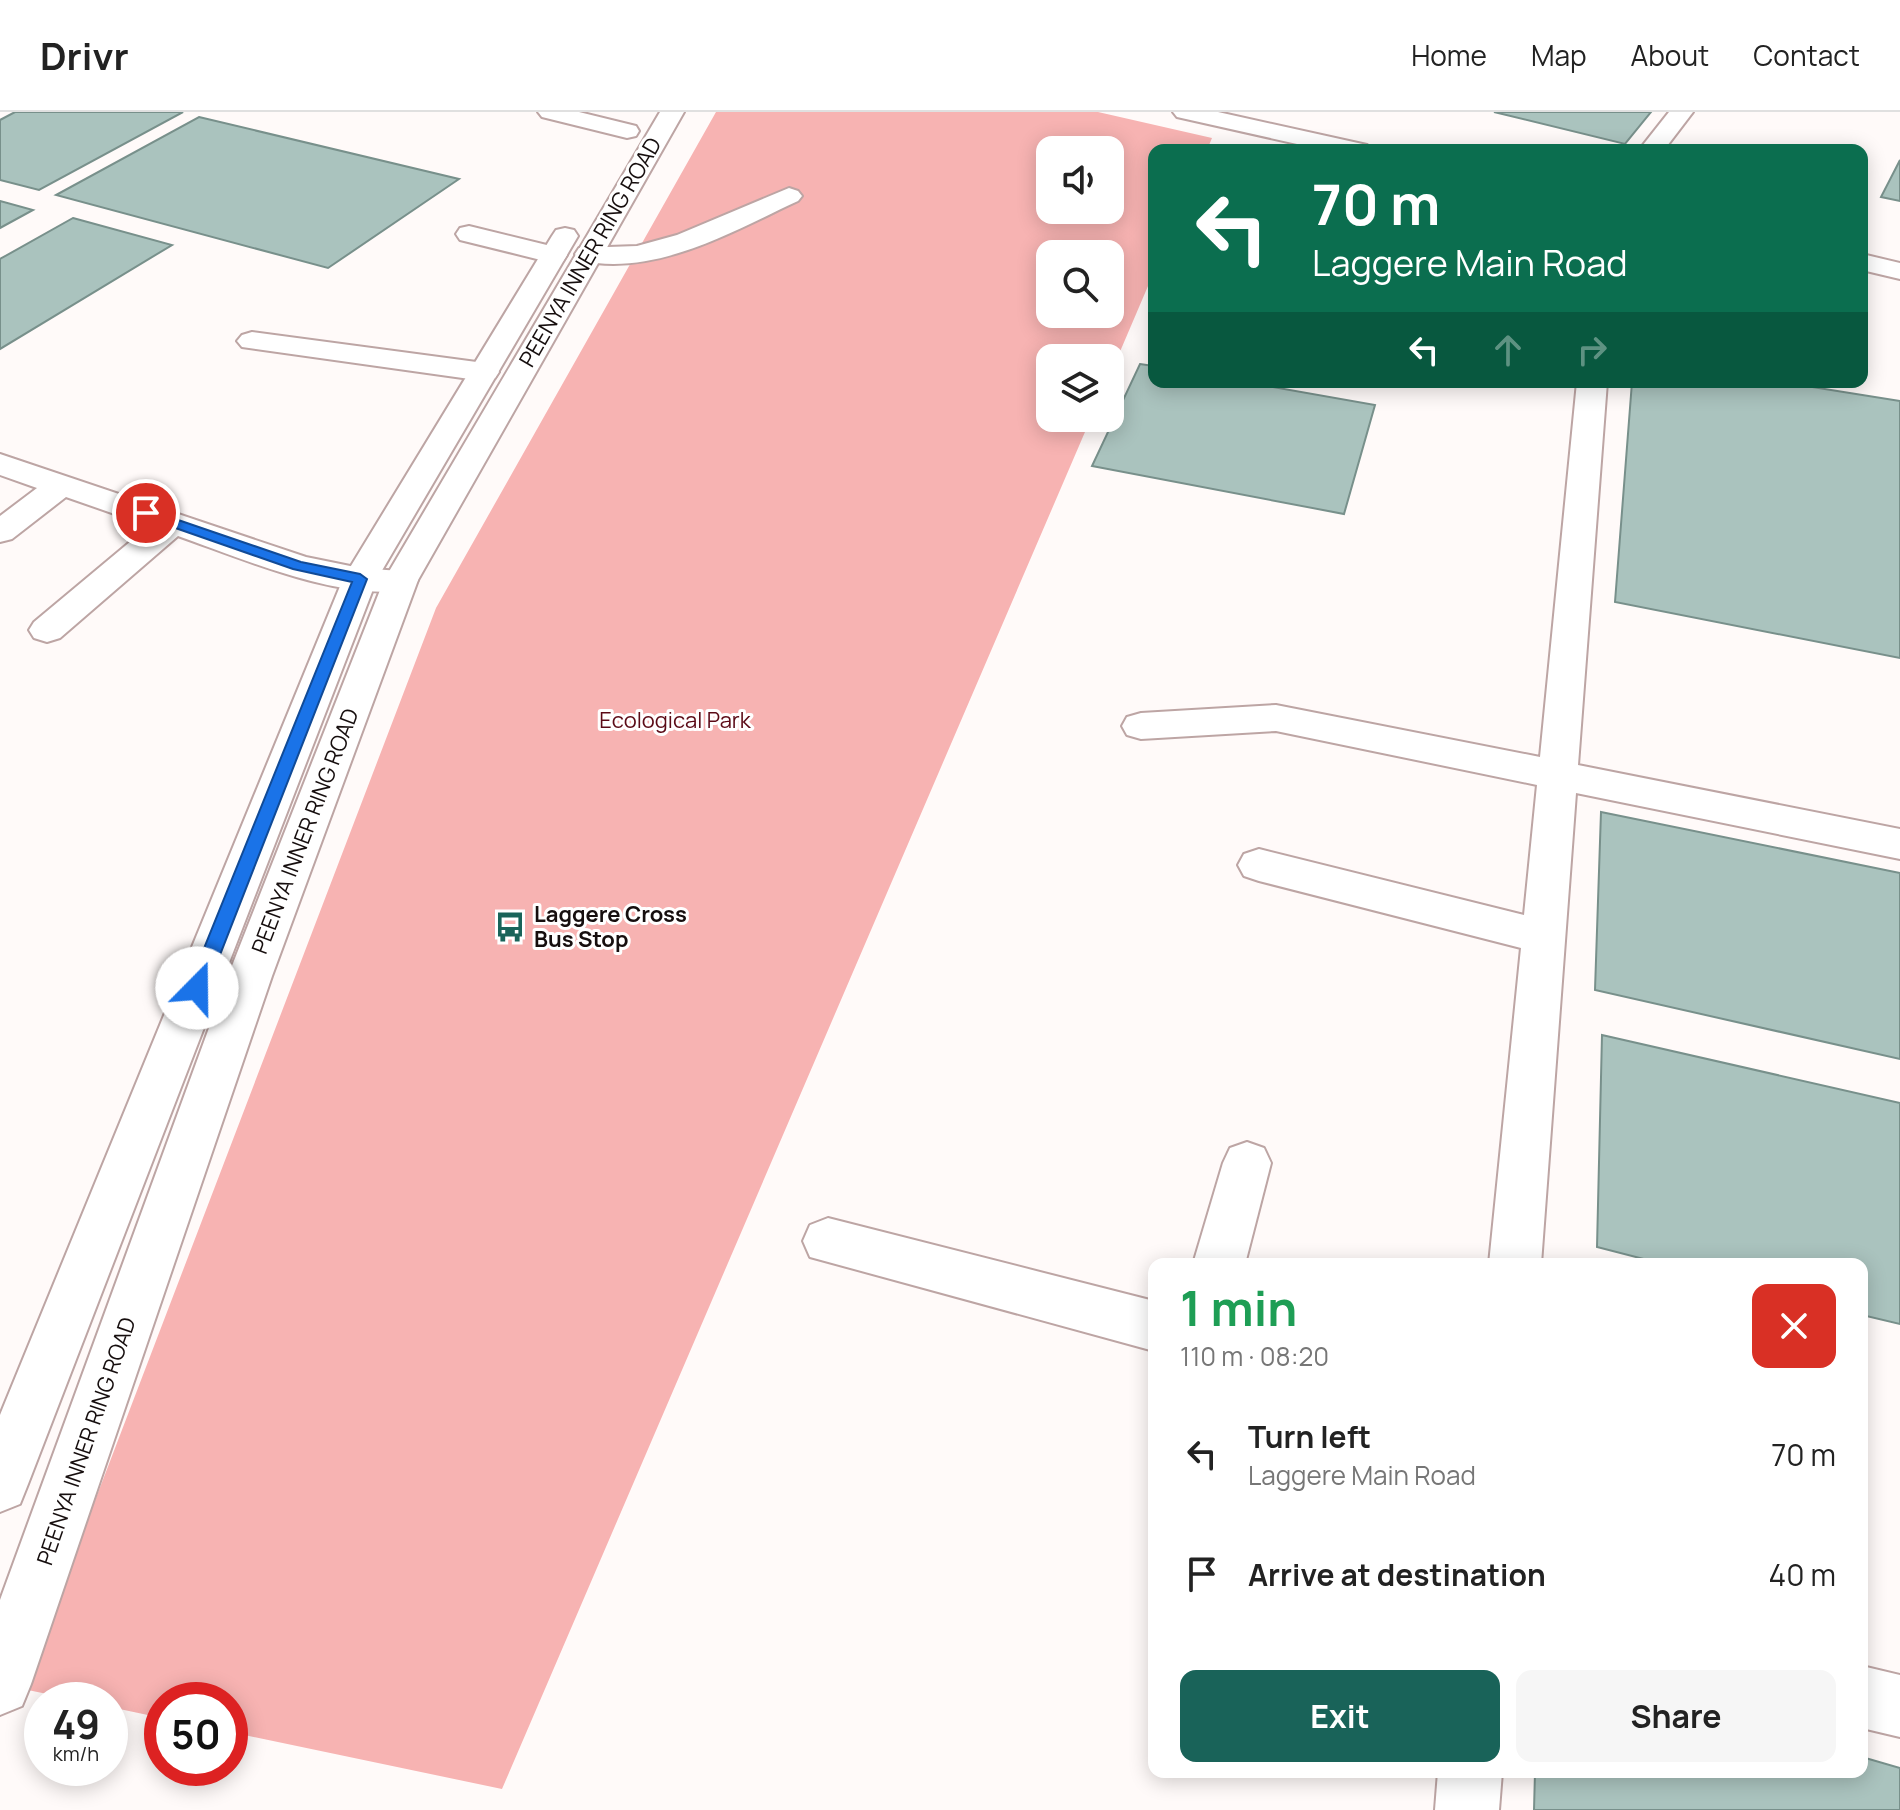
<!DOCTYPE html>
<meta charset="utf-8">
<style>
:root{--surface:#fff;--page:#f6f6f6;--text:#222;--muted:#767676;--line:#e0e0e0;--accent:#196359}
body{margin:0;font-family:Manrope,sans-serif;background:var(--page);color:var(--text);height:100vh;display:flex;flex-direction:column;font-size:30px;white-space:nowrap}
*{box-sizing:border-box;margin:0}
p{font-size:26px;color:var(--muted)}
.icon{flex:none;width:44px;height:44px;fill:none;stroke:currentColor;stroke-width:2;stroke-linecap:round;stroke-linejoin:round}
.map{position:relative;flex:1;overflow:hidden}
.side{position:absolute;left:1148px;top:1146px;width:720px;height:520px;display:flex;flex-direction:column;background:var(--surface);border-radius:16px;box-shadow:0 4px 20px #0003}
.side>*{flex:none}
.banner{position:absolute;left:1148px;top:32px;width:720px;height:244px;border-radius:16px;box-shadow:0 4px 20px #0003;background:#0b6e4f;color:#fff;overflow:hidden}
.buttons{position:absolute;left:1036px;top:24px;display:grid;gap:16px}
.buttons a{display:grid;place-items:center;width:88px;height:88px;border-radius:16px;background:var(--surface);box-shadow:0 4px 20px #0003;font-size:40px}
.speed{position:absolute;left:24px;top:1570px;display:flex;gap:16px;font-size:40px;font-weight:700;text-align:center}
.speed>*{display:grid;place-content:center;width:104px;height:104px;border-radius:50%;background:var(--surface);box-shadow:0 4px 20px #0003;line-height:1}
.speed small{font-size:20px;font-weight:400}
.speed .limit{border:12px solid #d22;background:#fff;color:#111}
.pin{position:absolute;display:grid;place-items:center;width:68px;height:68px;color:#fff;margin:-34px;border:4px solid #fff;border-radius:50%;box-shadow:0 2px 8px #0007}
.me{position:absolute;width:88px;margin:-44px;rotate:22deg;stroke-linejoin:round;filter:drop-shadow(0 0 6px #0008)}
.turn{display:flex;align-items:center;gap:28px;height:168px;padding:0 32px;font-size:36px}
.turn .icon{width:104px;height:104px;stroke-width:2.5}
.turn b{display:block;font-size:56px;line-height:68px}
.lanes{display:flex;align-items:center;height:76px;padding:0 32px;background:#0003;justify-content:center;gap:40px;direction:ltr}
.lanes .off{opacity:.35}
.round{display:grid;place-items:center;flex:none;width:84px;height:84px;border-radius:16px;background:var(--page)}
.headline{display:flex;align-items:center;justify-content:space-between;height:136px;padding:0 32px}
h1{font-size:48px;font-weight:700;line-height:60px;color:#1e9e55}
.button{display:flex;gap:16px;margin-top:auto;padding:16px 32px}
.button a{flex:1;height:92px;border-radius:16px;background:var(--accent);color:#fff;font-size:32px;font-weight:700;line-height:92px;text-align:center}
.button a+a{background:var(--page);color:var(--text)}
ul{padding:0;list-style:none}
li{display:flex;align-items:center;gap:24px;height:120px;padding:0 32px}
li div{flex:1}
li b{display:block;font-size:30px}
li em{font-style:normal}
header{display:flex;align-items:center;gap:48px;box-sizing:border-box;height:112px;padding:0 40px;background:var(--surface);border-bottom:2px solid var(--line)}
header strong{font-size:38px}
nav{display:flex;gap:44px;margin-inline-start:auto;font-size:28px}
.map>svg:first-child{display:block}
.green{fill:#f7b3b2;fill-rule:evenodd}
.building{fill:#aac3be;stroke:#78908b;stroke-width:2}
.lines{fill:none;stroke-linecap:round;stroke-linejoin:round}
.minor-casing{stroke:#bda5a4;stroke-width:4}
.major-casing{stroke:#bda5a4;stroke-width:4}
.minor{fill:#fff;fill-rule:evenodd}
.major{fill:#fff;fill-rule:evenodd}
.route{fill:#1a73e8;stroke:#114b97;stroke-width:2}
.labels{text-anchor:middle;stroke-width:6;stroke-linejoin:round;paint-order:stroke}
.street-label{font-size:22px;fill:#160e0e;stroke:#fff}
.park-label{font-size:22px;fill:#5b0a16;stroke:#fff}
.poi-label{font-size:22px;font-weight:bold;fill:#160e0e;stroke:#fff;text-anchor:start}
</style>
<header>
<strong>Drivr</strong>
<nav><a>Home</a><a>Map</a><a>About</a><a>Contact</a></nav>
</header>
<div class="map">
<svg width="1900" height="1698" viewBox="0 0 1900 1698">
<rect width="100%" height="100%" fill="#fffaf9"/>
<path class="green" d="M716,0H1098L1212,26L1207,38H1154V160L1110,263V246H1050V306H1091L502,1677L230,1620V1588H162V1606L110,1595V1588H76L23,1577L436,496ZM1050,38H1110V98H1050ZM1050,142H1110V202H1050Z"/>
<g class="building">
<path d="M15,0H183L39,78L0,68V8Z"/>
<path d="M1494,0H1651L1625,32Z"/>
<path d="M199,5L459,67L328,156L56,83Z"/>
<path d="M1900,48V89L1881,85Z"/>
<path d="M0,89L33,98L0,116Z"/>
<path d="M73,106L172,133L0,237V147Z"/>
<path d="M1140,252L1154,254V270H1244L1375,293L1344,402L1092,354Z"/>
<path d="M1632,270H1781L1900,289V546L1615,490Z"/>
<path d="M1601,700L1900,761V947L1595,878Z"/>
<path d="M1602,923L1900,991V1212L1862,1203V1152H1663L1597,1135Z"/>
<path d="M1862,1645L1900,1656V1698H1534L1535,1660H1862Z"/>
</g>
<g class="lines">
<g class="minor-casing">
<g id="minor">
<path d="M538,0H579L636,14L639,19L636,24L627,26L542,5Z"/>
<path d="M1173,0H1218L1367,33L1370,38H1324L1177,5Z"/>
<path d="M1669,0H1693L1664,38H1639Z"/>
<path d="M789,76L798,79L802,84L798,89C733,119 654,166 579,148L575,142L579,136L637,134L677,123Z"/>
<path d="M469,114L563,137L567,143L563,149L553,151L460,128L456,122L460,116Z"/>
<path d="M1862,142L1900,151V167L1862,158Z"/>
<path d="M252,220L484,251L495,254L499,260L495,266L484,269L242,235L237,229L242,223Z"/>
<path d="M1577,270H1607L1578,653L1900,717V747L1576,681L1541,1152H1489L1521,836L1259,769L1244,764L1238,753L1244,742L1259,737L1524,803L1537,673L1276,619L1141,627L1127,623L1122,614L1127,605L1141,601L1276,593L1540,645Z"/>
<path d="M0,342L306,445L360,456L413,460L418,468L413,476C348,493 241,446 178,424L60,526L47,530L34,526L29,518L34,510L149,414L66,385L12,427L0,430V404L37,376L0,363Z"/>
<path d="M1247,1030L1264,1036L1271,1051L1245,1152H1193L1223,1051L1230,1036Z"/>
<path d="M828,1106L1154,1189V1239L810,1145L803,1129L810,1113Z"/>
<path d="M1862,1554L1900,1563V1625L1862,1616Z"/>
<path d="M1438,1660H1502L1499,1698H1435Z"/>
</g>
</g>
<g class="major-casing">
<g id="major">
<path d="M660,0H684L418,468L272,864L31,1572L22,1594L0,1603V1488L228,864L384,468Z"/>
<path d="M565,116L574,118L578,124L377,467L28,1372L20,1392L0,1400V1303L343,467L552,124L556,118Z"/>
</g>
</g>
<use href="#minor" class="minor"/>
<use href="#major" class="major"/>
</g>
<path class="route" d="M146,397L301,450L360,462L367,467L207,876L197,883L188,876L352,470L293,457L141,404V398Z"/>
<defs>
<g id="bus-bare" transform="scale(2.4)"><path d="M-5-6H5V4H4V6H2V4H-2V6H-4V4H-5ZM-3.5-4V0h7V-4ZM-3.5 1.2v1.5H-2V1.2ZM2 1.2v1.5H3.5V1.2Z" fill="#196359" stroke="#fff" stroke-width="2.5" paint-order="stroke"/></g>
</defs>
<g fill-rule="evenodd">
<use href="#bus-bare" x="510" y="815"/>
</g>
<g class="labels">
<g class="street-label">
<text transform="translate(590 140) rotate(-60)" y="8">PEENYA INNER RING ROAD</text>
<text transform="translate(305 719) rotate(-69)" y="8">PEENYA INNER RING ROAD</text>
<text transform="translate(86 1329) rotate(-71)" y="8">PEENYA INNER RING ROAD</text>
</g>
<g class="park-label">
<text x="675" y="616">Ecological Park</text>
</g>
<g class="poi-label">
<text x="534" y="810">Laggere Cross<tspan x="534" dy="25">Bus Stop</tspan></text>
</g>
</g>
</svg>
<div class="buttons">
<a><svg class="icon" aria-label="sound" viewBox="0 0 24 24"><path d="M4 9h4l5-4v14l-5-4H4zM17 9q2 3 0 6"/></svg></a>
<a><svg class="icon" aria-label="search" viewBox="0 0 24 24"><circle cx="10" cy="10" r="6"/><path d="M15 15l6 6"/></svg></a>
<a><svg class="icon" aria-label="layers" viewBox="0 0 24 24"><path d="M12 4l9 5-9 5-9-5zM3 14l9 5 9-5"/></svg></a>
</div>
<div class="speed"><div>49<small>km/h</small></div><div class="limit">50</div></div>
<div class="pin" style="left:146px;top:401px;background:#d93025"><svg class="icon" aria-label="arrive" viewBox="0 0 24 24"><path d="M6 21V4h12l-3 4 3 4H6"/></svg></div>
<svg class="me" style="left:197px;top:876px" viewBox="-20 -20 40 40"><circle r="19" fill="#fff"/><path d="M0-13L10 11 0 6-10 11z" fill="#1a73e8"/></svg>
<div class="banner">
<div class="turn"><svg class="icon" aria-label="left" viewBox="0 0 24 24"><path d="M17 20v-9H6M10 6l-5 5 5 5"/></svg><div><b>70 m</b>Laggere Main Road</div></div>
<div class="lanes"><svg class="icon" aria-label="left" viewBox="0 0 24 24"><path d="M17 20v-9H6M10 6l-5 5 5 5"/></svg><svg class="icon off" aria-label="ahead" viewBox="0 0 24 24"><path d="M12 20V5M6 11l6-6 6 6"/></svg><svg class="icon off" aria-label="right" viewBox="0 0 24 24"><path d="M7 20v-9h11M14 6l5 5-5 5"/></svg></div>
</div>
<section class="side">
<div class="headline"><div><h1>1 min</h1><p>110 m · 08:20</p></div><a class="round" style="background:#d93025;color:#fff"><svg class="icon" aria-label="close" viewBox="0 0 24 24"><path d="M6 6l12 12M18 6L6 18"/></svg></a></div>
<ul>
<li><svg class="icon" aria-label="left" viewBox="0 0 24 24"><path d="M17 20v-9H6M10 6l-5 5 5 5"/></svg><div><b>Turn left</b><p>Laggere Main Road</p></div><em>70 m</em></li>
<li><svg class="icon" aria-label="arrive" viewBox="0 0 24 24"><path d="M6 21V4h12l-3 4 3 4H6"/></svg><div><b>Arrive at destination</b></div><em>40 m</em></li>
</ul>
<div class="button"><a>Exit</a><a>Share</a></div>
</section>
</div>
